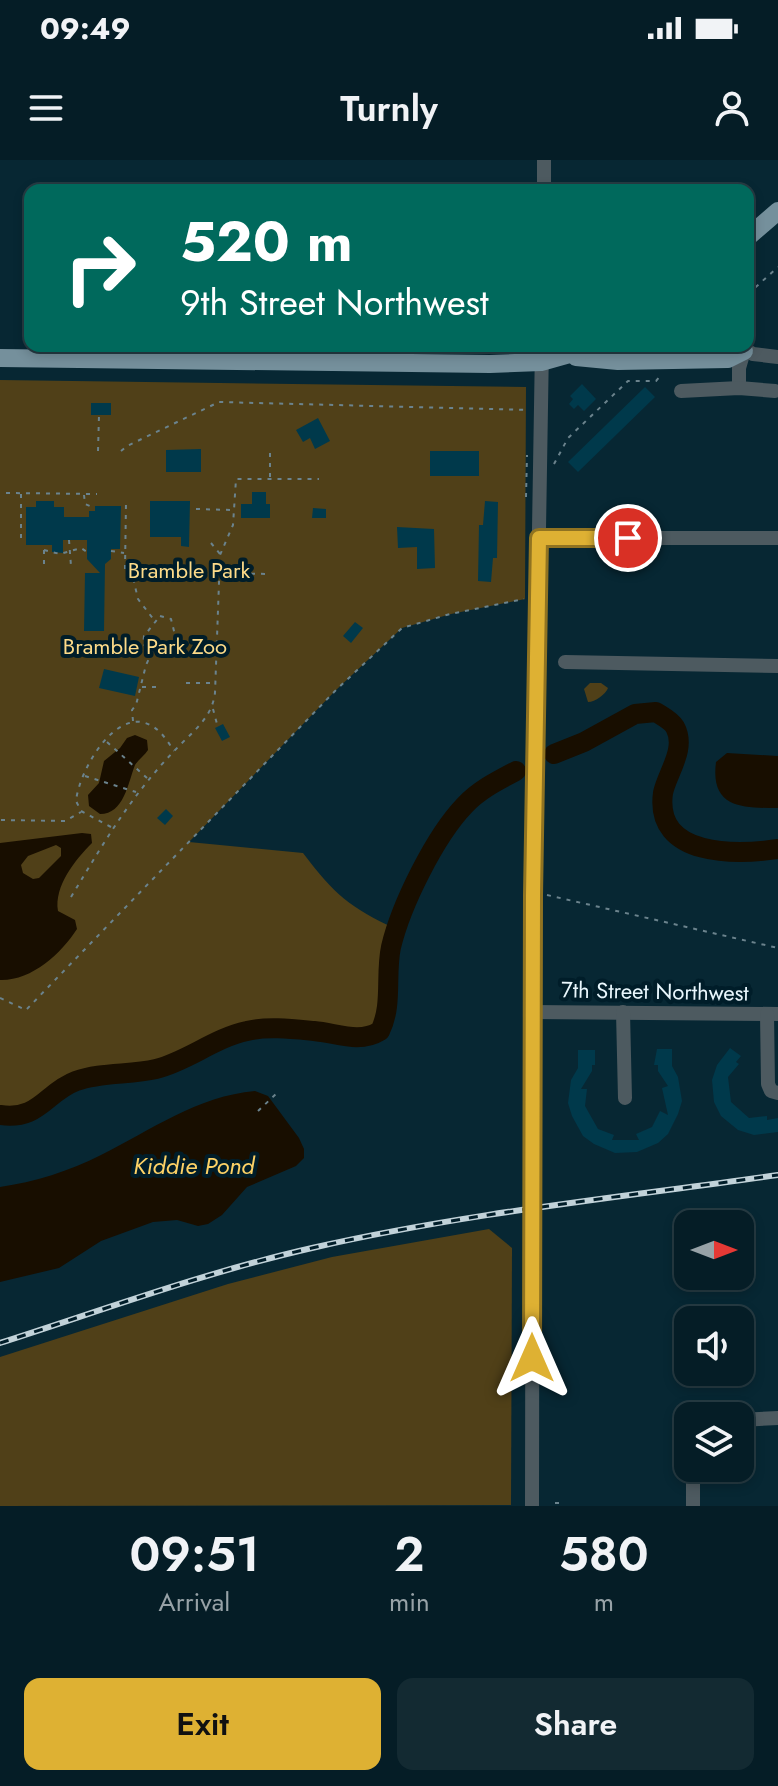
<!DOCTYPE html>
<style>
:root{--surface:#051d26;--page:#132a32;--text:#f1f3f6;--muted:#97a2a7;--line:#263b43;--accent:#deb133}
body{margin:0;font-family:Jost,sans-serif;background:var(--page);color:var(--text);height:100vh;display:flex;flex-direction:column;font-size:30px;white-space:nowrap}
*{box-sizing:border-box;margin:0}
p{font-size:26px;color:var(--muted)}
.icon{flex:none;width:44px;height:44px;fill:none;stroke:currentColor;stroke-width:2;stroke-linecap:round;stroke-linejoin:round}
.map{position:relative;height:1346px;overflow:hidden}
.panel{display:flex;flex-direction:column;background:var(--surface);flex:1}
.panel>*{flex:none}
.guide{position:absolute;left:24px;top:24px;width:730px;height:168px;border-radius:16px;box-shadow:0 4px 12px #0003,0 0 0 2px var(--line);background:#00695c;color:#fff;overflow:hidden}
.needle{width:52px;rotate:90deg}
.buttons{position:absolute;left:674px;top:1050px;display:grid;gap:16px}
.buttons a{display:grid;place-items:center;width:80px;height:80px;border-radius:16px;background:var(--surface);box-shadow:0 4px 12px #0003,0 0 0 2px var(--line);font-size:40px}
.pin{position:absolute;display:grid;place-items:center;width:68px;height:68px;color:#fff;margin:-34px;border:4px solid #fff;border-radius:50%;box-shadow:0 2px 8px #0007}
.me{position:absolute;width:88px;margin:-44px;rotate:0deg;stroke-linejoin:round;filter:drop-shadow(0 0 6px #0008)}
.turn{display:flex;align-items:center;gap:28px;height:168px;padding:0 24px;font-size:36px}
.turn .icon{width:104px;height:104px;stroke-width:2.5}
.turn b{display:block;font-size:56px;line-height:68px}
.eta{display:flex;justify-content:space-evenly;align-items:center;height:136px;text-align:center}
.eta b{font-size:48px;font-weight:600;line-height:56px}
.primary-button{display:flex;gap:16px;margin-top:auto;padding:16px 24px}
.primary-button a{flex:1;height:92px;border-radius:16px;background:var(--accent);color:#111;font-size:32px;font-weight:600;line-height:92px;text-align:center}
.primary-button a+a{background:var(--page);color:var(--text)}
.status{display:flex;justify-content:space-between;align-items:center;height:56px;padding:0 40px;background:var(--surface);direction:ltr}
.status svg{height:22px;fill:currentColor}
header{display:flex;justify-content:space-between;align-items:center;height:104px;padding:0 24px;background:var(--surface);font-size:36px;font-weight:600}
.map>svg:first-child{display:block}
.green{fill:#504018}
.water{fill:#180e00;fill-rule:evenodd}
.lines{fill:none;stroke-linecap:round;stroke-linejoin:round}
.river{stroke:#180e00;stroke-width:20}
.building{fill:#00394b}
.path{stroke:#6b838d;stroke-width:2;stroke-dasharray:4 6;stroke-linecap:butt}
.minor{stroke:#4d5a60;stroke-width:14}
.major{stroke:#75909c;stroke-width:18}
.rail-casing{stroke:#c1d2d9;stroke-width:6}
.rail{stroke:#001d29;stroke-width:3;stroke-dasharray:9;stroke-linecap:butt}
.route-casing{stroke:#907321;stroke-width:20}
.route{stroke:#deb133;stroke-width:14}
.labels{text-anchor:middle;stroke-width:8;stroke-linejoin:round;paint-order:stroke}
.park-label{font-size:22px;fill:#fddb89;stroke:#001d29}
.street-label{font-size:22px;fill:#e9f7fd;stroke:#001d29}
.water-label{font-size:24px;font-style:italic;fill:#fdd266;stroke:#001d29}
</style>
<div class="status"><b>09:49</b><svg viewBox="0 0 49 12"><path d="M0 12V9h3v3zM5 12V6h3v6zM10 12V3h3v9zM15 12V0h3v12zM26 1h20v11H26zM47 4h2v5h-2z"/></svg></div>
<header><svg class="icon" aria-label="menu" viewBox="0 0 24 24"><path d="M4 6h16M4 12h16M4 18h16"/></svg>Turnly<svg class="icon" aria-label="person" viewBox="0 0 24 24"><circle cx="12" cy="8" r="4"/><path d="M4 21q1-7 8-7t8 7"/></svg></header>
<div class="map">
<svg width="778" height="1346" viewBox="0 0 778 1346">
<rect width="100%" height="100%" fill="#072733"/>
<g class="green">
<path d="M0,220L526,227L525,439L451,454L402,468L336,530L189,682L303,693C335,735 349,747 396,769C392,785 388,801 387,817C387,833 392,857 380,871C366,888 329,872 310,871C286,869 260,866 237,873C210,882 187,900 159,908C132,915 101,911 75,921C45,933 38,961 0,955Z"/>
<path d="M590,523H601L608,528C606,534 595,542 588,542L584,529Z"/>
<path d="M489,1069L512,1088L511,1345L0,1346V1197L228,1124L332,1097Z"/>
</g>
<g class="water">
<path d="M135,575L147,580L148,590C145,595 138,600 135,605C128,623 124,654 100,654L89,646L88,635L99,623L104,601L120,588L127,578Z"/>
<path d="M727,593L778,596V648C742,648 710,648 716,602Z"/>
<path d="M82,673L91,674L92,683C75,700 54,726 58,751L75,760L77,769C61,794 31,821 0,820V683ZM56,685L61,688V696L39,718L33,719L23,713L21,705L28,696Z"/>
<path d="M255,931L268,936L299,978L304,989V998L296,1006L247,1027L222,1055L208,1064L198,1066L177,1060L153,1062L101,1081L59,1108L0,1122V1027C34,1022 70,1011 101,995C151,970 198,936 255,931Z"/>
</g>
<g class="lines">
<g class="river">
<path d="M554,594L584,582L635,554L656,552C662,556 671,560 675,567C687,589 667,613 663,633C654,698 738,695 778,689"/>
<path d="M0,955C39,961 46,932 76,921C101,912 130,915 156,909C188,901 214,878 247,871C267,866 293,869 314,871C337,873 359,884 380,871C393,845 385,815 391,787C401,745 435,676 465,645C479,630 497,621 516,611"/>
</g>
</g>
<g class="building">
<path d="M582,224L596,239L584,251L578,245L574,249L569,244L573,239L570,236Z"/>
<path d="M645,227L655,237L578,312L568,302Z"/>
<rect x="91" y="243" width="20" height="12"/>
<path d="M318,258L330,281L315,289L310,278L303,282L296,270Z"/>
<path d="M201,289V312H166V290Z"/>
<rect x="430" y="291" width="49" height="25"/>
<path d="M252,332H266V344H270V358H241V344H252Z"/>
<path d="M36,341H54V347H64V357H89V351H95V346H121L120,389H111V399L105,404L104,471H84L85,413H100L87,399V380H63V393L52,392V385H26V347H36Z"/>
<path d="M150,341H190L189,387L181,386V377H150Z"/>
<path d="M485,341L498,342L497,398H493L491,422L478,421L479,365H483Z"/>
<path d="M313,348L326,349V358H312Z"/>
<path d="M397,367L434,369L435,408L417,409V387L398,388Z"/>
<path d="M355,462L363,468L351,483L343,476Z"/>
<path d="M104,509L139,517L135,536L99,528Z"/>
<path d="M223,564L230,577L222,581L215,568Z"/>
<path d="M166,649L173,656L165,665L157,658Z"/>
<path d="M730,888L741,896L736,902L739,904L728,917L731,942L749,958L767,956V960L778,958V972L754,975L738,970L721,956L714,942L712,920L717,905Z"/>
<path d="M657,889H672V906L678,917L682,941L678,954L668,974L658,983L637,992L615,993L594,984L583,976L572,956L568,943L571,920L578,908V890H595V905H592V911L581,929H587L585,946L598,969L614,975L612,980H639L636,974L652,967L660,951L668,955L662,928L668,926L658,911V905H654Z"/>
</g>
<g class="lines">
<g class="path">
<path d="M748,134L778,107"/>
<path d="M98,291L99,255"/>
<path d="M121,291L127,286L219,242L528,250"/>
<path d="M270,293V319"/>
<path d="M554,304L568,278L628,221H656L662,214"/>
<path d="M6,333L97,334"/>
<path d="M21,334V378H26"/>
<path d="M84,335L85,344L95,348"/>
<path d="M526,337L527,295"/>
<path d="M196,349L232,350"/>
<path d="M69,380L71,406"/>
<path d="M211,383L220,394"/>
<path d="M44,390L60,394L81,388L87,392"/>
<path d="M111,391L124,393"/>
<path d="M44,404V385"/>
<path d="M125,409L126,342"/>
<path d="M131,409L138,439L154,460"/>
<path d="M221,413L268,414"/>
<path d="M160,456L171,459L177,483L173,490L143,485L144,476Z"/>
<path d="M186,523H215"/>
<path d="M142,527H158"/>
<path d="M213,549L217,564"/>
<path d="M133,561L132,550L136,545L146,505L154,488"/>
<path d="M107,582L147,618"/>
<path d="M85,616L136,632"/>
<path d="M1,660L65,661L81,652"/>
<path d="M111,667L81,651L76,641C79,613 109,558 141,562C158,565 166,579 174,591"/>
<path d="M547,735L778,788"/>
<path d="M71,737C106,679 133,632 182,583C197,568 212,556 215,533L220,395L233,365L236,319H319"/>
<path d="M0,838L26,850L336,530L402,468L450,454L524,439"/>
<path d="M258,951L278,932"/>
<path d="M555,1343H564"/>
</g>
<g class="minor">
<path d="M544,30V0"/>
<path d="M738,186L753,194L778,197"/>
<path d="M739,228V208L744,191"/>
<path d="M681,231L739,228L775,231"/>
<path d="M539,378H778"/>
<path d="M565,502L778,506"/>
<path d="M532,852L778,854"/>
<path d="M623,852L625,938"/>
<path d="M767,854L768,924L771,931L778,933"/>
<path d="M740,1260L778,1258"/>
<path d="M693,1308V1346"/>
<path d="M532,1346L533,735L542,186"/>
</g>
<g class="major">
<path d="M748,77L778,51"/>
<path d="M576,197L618,201L728,199L744,191"/>
<path d="M0,198L490,204L541,202L598,186"/>
</g>
<g class="rail-casing">
<path id="rail" d="M0,1183C103,1150 206,1112 312,1088C465,1053 623,1037 778,1015"/>
</g>
<use href="#rail" class="rail"/>
</g>
<g class="lines">
<g class="route-casing">
<path id="route" d="M532,1198L533,735L539,378H628"/>
</g>
<use href="#route" class="route"/>
</g>
<g class="labels">
<g class="park-label">
<text x="189" y="418">Bramble Park</text>
<text x="145" y="494">Bramble Park Zoo</text>
</g>
<g class="street-label">
<text transform="translate(655 831) rotate(1)" y="8">7th Street Northwest</text>
</g>
<g class="water-label">
<text x="194" y="1014">Kiddie Pond</text>
</g>
</g>
</svg>
<div class="buttons">
<a><svg class="needle" viewBox="-14 -14 28 28"><path d="M0-13l5 13h-10z" fill="#e53935"/><path d="M0 13l5-13h-10z" fill="#97a2a7"/></svg></a>
<a><svg class="icon" aria-label="sound" viewBox="0 0 24 24"><path d="M4 9h4l5-4v14l-5-4H4zM17 9q2 3 0 6"/></svg></a>
<a><svg class="icon" aria-label="layers" viewBox="0 0 24 24"><path d="M12 4l9 5-9 5-9-5zM3 14l9 5 9-5"/></svg></a>
</div>
<div class="pin" style="left:628px;top:378px;background:#d93025"><svg class="icon" aria-label="arrive" viewBox="0 0 24 24"><path d="M6 21V4h12l-3 4 3 4H6"/></svg></div>
<svg class="me" style="left:532px;top:1198px" viewBox="-20 -20 40 40"><path d="M0-17L14 15 0 8-14 15z" fill="#deb133" stroke="#fff" stroke-width="4"/></svg>
<div class="guide">
<div class="turn"><svg class="icon" aria-label="right" viewBox="0 0 24 24"><path d="M7 20v-9h11M14 6l5 5-5 5"/></svg><div><b>520 m</b>9th Street Northwest</div></div>
</div>
</div>
<section class="panel">
<div class="eta">
<div><b>09:51</b><p>Arrival</p></div>
<div><b>2</b><p>min</p></div>
<div><b>580</b><p>m</p></div>
</div>
<div class="primary-button"><a>Exit</a><a>Share</a></div>
</section>
